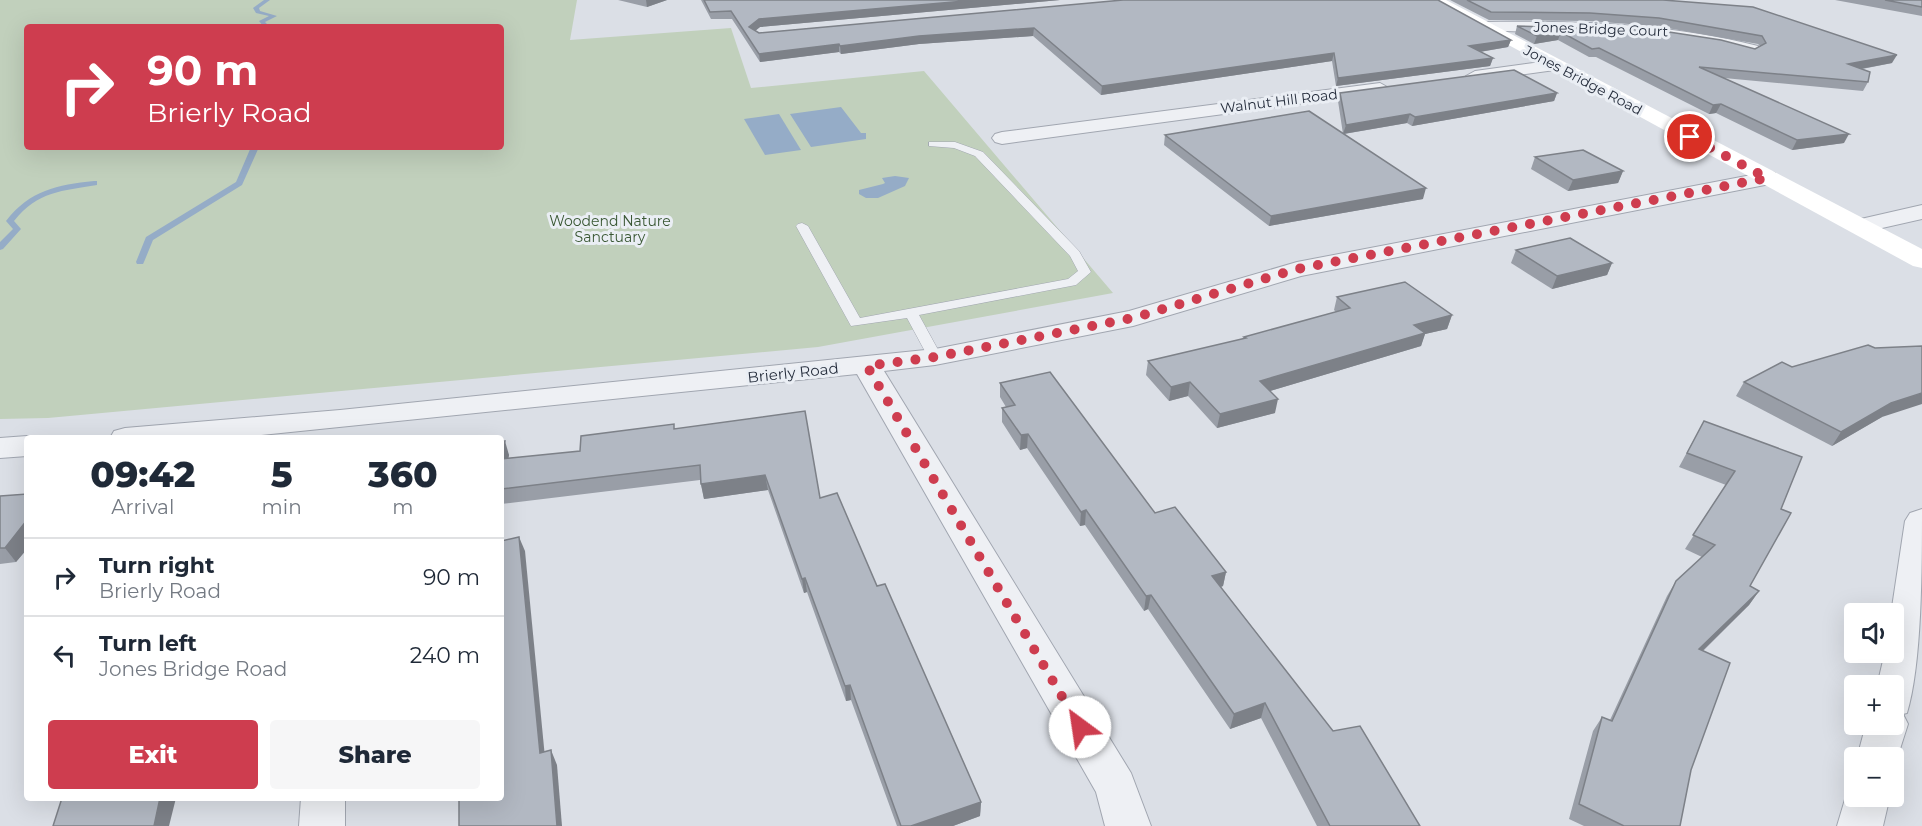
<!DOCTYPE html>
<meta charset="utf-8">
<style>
:root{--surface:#fff;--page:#f6f6f7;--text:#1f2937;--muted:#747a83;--line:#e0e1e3;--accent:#ce3d4f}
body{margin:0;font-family:Montserrat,sans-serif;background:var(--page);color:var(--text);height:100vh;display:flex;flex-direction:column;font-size:22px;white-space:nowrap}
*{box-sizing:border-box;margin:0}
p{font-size:20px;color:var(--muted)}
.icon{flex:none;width:33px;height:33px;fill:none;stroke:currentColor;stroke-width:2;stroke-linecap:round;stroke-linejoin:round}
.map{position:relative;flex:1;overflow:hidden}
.drawer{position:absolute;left:24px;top:435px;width:480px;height:366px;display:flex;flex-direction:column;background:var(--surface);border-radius:6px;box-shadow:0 6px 24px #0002}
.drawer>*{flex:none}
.guide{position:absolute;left:24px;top:24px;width:480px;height:126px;border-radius:6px;box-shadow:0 6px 24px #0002;background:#ce3d4f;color:#fff;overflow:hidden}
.buttons{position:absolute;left:1844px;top:603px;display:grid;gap:12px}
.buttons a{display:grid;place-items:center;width:60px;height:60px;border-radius:6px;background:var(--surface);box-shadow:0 6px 24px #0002;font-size:30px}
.pin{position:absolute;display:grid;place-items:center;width:51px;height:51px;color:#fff;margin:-26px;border:3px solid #fff;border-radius:50%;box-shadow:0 2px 6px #0007}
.me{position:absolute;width:66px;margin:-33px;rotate:329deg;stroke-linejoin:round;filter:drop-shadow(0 0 4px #0008)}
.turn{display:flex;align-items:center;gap:21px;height:126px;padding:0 24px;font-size:27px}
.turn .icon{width:78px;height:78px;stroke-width:2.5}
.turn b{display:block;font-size:42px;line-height:51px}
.eta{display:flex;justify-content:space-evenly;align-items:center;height:102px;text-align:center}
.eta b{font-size:36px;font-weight:800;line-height:42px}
.action{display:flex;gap:12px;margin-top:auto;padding:12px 24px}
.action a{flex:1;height:69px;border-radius:6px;background:var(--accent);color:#fff;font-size:24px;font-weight:800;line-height:69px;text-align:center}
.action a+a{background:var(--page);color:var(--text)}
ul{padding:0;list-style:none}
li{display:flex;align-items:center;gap:18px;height:78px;padding:0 24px;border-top:2px solid var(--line)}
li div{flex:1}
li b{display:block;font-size:22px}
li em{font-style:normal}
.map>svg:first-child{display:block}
.green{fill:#c1d0bc;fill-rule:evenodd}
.water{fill:#95acc7}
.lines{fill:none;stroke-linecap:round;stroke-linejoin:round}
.stream{fill:#95acc7;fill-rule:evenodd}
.lane-casing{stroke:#a1a6b0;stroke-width:1}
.street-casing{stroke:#a1a6b0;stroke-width:2}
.lane{fill:#eef0f4;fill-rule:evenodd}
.street{fill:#eef0f4;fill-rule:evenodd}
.secondary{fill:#fff;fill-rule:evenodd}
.wall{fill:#999ea7}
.shaded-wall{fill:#7d8188}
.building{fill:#b2b8c2;stroke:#7d8188;stroke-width:1.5}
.route{stroke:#ce3d4f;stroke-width:10;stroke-dasharray:0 18}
.labels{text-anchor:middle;stroke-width:6;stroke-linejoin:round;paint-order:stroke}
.far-street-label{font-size:14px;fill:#252d3c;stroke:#eaeef4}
.far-park-label{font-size:14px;fill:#395733;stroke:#eaeef4}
.street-label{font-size:15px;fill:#252d3c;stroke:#eaeef4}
</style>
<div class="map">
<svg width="1922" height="826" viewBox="0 0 1922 826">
<rect width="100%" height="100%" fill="#dbdfe6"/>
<path class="green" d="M0,0H577L570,40L731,28L751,88L924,71L1113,293L818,347L48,418L0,419ZM27,27H501V147H27Z"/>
<g class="water">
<path d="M841,107L861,133H866V139L811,147L790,114Z"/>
<path d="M779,114L801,150L765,155L744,119Z"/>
<path d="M895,176L909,178L905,186L878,198H866L859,194V190L883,184L885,183L882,178Z"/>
</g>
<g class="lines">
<g class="stream">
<path d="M264,0H270L259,8L260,11L277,16L265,22L270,27H264L259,21L269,16L256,13L253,8Z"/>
<path d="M251,147H259L242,185L153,240L144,262L143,264H137L136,262L146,237L236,182Z"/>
<path d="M94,181H97V185C62,191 38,191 14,221L21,229L3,249L0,250V242L13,229L6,221C30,190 57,185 94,181Z"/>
</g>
<g class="lane-casing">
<path id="lane" d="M929,142H955L983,152L1079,251L1091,272L1076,285L919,315L942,357L935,361L928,357L907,318L851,326L796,226L798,224L802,223L808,226L860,318L1068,279L1078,271L1070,256L975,156L954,148L929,146Z"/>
</g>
<g class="street-casing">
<g id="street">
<path d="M1484,22C1577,21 1667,23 1758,46L1760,50L1752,55L1718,46L1653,36L1478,30L1476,27Z"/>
<path d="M1556,60L1565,65L1562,69L1475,81L1466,76L1475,71Z"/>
<path d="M1380,83L1389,88L1386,92L1002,144L995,142L992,138L995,134L1002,132Z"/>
<path d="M1767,172L1775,173L1778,178L1775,183L1301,276L1133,326L935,365L884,371L1131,773L1151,826H1105L1096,792L857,374L233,438H110L114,431L125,428L340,410L935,349L1129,311L1297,262Z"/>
<path d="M1922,205V219L1860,233L1852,231L1848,226L1852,221Z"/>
<path d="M27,436L35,438H27V456L0,458V438Z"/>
<path d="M1922,509C1922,566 1922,664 1907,713L1903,714L1908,724L1893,771V758H1857L1866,724H1893V686H1877L1885,652H1893L1891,614L1905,521L1910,513Z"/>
<path d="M1854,781V796H1890L1883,826H1837L1846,796Z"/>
<path d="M301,798H345V826H299Z"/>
</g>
</g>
<use href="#lane" class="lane"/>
<use href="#street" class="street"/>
<path class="secondary" d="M1426,0H1446L1922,249V268L1913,266Z"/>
</g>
<g class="wall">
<path d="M618,0H667L647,7Z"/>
<path d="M701,0H1060L760,27L755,31L759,33L1123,0L1511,40L1508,47L1480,52L1493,58L1490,66L1336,86L1332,61L1101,95L1033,36L919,44L841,54L839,52L760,62L732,19H711Z"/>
<path d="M1450,0H1663L1892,63L1862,69L1868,82L1863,91L1724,78L1844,143L1792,150L1716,113L1709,114L1596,57H1589L1558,40L1534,44L1515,34L1517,26L1755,49L1760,46L1758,44L1656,26L1588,21L1489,20Z"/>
<path d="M1835,0H1922V16Z"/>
<path d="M1340,93H1557L1554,101L1412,126L1407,123L1344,134L1423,199L1269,226L1164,145L1165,135L1343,134L1338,101Z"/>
<path d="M1535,157L1623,171L1618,183L1568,191L1531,169Z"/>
<path d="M1516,250L1612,263L1607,275L1552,289L1511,263Z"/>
<path d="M1337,297L1452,315L1447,329L1425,334L1421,346L1270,391L1275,413L1217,428L1188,396L1169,401L1146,375L1148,361L1243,339L1244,337L1336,312L1334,310Z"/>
<path d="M1792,367L1882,417L1832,446L1736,396L1744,382Z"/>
<path d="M1000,383L1226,572L1223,586L1221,587L1333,731L1420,826H1317L1261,718L1230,729L1148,609L1144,611L1085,525L1080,526L1027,448L1020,450L1002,422V408L1006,407L1000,397Z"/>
<path d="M1704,421L1802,457L1750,586L1759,591L1749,605L1703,651L1691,770L1680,826H1584L1569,819L1593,731L1602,717L1610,720L1667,596L1676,581L1702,557L1685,549L1726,485L1679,467Z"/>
<path d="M675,429L820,498L877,586L981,802L980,816L953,826H897L851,700L846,701L807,592L804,593L768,490L704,499L700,480L501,504V441L509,455L508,459L580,451Z"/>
<path d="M27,494V549L16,562L0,564V496Z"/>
</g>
<g class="shaded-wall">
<path d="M646,0H667L647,7Z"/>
<path d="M976,0H1060L760,27L750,35L749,27L759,19Z"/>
<path d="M1034,28L1033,36L919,44L841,54L840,46L919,36Z"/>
<path d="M1561,32L1558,40L1534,44L1537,36Z"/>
<path d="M1511,40L1508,47L1467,54L1469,46Z"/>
<path d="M839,44V52L760,62L759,54Z"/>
<path d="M1334,53L1332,61L1101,95L1102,86Z"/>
<path d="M1897,55L1892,63L1844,72L1848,64Z"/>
<path d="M1493,58L1490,66L1336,86L1338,78Z"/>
<path d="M1557,93L1554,101L1412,126L1415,117Z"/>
<path d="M1721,104L1716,113L1709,114L1713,105Z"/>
<path d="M1410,114L1407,123L1343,134L1346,125Z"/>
<path d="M1849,134L1844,143L1792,150L1797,140Z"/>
<path d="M1623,171L1618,183L1568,191L1573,180Z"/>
<path d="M1426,188L1423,199L1269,226L1271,216Z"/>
<path d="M1612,263L1607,275L1552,289L1557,276Z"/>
<path d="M1452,315L1447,329L1425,334L1421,346L1257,395L1260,381L1414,325Z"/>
<path d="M1190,382L1188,396L1169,401L1171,387Z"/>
<path d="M1922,393V404L1882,417L1832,446L1841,432L1891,403Z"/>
<path d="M1278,399L1275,413L1217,428L1220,414Z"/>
<path d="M1028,434L1027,448L1020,450L1021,435Z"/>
<path d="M505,441L509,455L505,474L501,464V454Z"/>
<path d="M765,475L768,490L704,499L701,484Z"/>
<path d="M1086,510L1085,525L1080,526L1081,512Z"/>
<path d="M27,520V549L16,562L5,548Z"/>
<path d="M519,537L525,551L546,768L540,753Z"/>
<path d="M1226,572L1223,586L1209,591L1212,576Z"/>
<path d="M805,578L807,592L804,593L802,579Z"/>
<path d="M1759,591L1749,605L1689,664L1699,649Z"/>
<path d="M1151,595L1148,609L1144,611L1146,596Z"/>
<path d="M850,685L851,700L846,701L845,686Z"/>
<path d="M1265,703L1261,718L1230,729L1234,714Z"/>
<path d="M551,750L557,765L562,826H557Z"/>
<path d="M160,798H176L169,826H154Z"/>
<path d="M981,802L980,816L953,826H911Z"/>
</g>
<g class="building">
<path d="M704,0H976L759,19L749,27L759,33L1123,0H1438L1511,40L1469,46L1493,58L1338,78L1334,53L1102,86L1034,28L919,36L840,46L839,44L759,54L731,11L710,12Z"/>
<path d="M1467,0H1663L1753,7L1897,55L1848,64L1870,72L1868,82L1699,67L1849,134L1797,140L1721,104L1713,105L1599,48L1592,49L1561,32L1537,36L1517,26L1656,30L1721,40L1755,49L1766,43L1762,36L1659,18L1590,13L1491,12Z"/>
<path d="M1885,0H1922V7Z"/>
<path d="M1514,70L1557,93L1415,117L1410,114L1346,125L1340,93Z"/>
<path d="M1309,111L1426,188L1271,216L1165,135Z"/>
<path d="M1583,150L1623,171L1573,180L1535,157Z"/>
<path d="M1570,238L1612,263L1557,276L1516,250Z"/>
<path d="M1405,282L1452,315L1414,325L1425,333L1260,381L1278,399L1220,414L1190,382L1171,387L1148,361L1246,338L1244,337L1350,308L1337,297Z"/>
<path d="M1868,345L1875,348L1922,346V393L1891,403L1841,432L1744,382L1782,362L1792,367Z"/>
<path d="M1050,372L1155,513L1175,507L1226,572L1212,576L1333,731L1360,726L1420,826H1330L1265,703L1234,714L1151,595L1146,596L1086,510L1081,512L1028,434L1021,435L1002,408L1015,405L1000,383Z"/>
<path d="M805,411L820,498L837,493L877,586L885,584L981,802L911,826H901L850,685L845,686L805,578L802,579L765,475L701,484L700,465L501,489V459L580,451L581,436L674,424V429Z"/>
<path d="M1704,421L1802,457L1781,509L1791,513L1750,586L1759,591L1699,649L1730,663L1691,770L1680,826H1624L1579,804L1602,717L1612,721L1676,581L1715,545L1693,535L1735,471L1687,453Z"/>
<path d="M501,441H505L501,454Z"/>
<path d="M27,494V520L5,548H0V496Z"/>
<path d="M519,537L540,753L551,750L557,826H459V798H501V541Z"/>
<path d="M62,798H160L154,826H53Z"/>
</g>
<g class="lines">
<path class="route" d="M1080,727L867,366L935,357L1133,318L1297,269L1767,178L1690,137"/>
</g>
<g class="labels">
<g class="far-street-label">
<text transform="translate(1601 29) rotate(2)" y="5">Jones Bridge Court</text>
<text transform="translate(1583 80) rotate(28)" y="5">Jones Bridge Road</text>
<text transform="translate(1279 101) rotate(-7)" y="5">Walnut Hill Road</text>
</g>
<g class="far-park-label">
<text x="610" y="226">Woodend Nature<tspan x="610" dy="16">Sanctuary</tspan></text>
</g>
<g class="street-label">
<text transform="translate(793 373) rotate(-6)" y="5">Brierly Road</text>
</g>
</g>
</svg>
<div class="buttons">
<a><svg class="icon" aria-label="sound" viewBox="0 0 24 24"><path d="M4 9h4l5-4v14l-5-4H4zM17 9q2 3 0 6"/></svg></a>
<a>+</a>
<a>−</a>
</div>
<div class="pin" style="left:1690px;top:137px;background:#d93025"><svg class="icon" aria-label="arrive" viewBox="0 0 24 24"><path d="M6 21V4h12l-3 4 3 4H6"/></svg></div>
<svg class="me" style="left:1080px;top:727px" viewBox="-20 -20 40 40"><circle r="19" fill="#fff"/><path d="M0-13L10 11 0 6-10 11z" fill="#ce3d4f"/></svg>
<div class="guide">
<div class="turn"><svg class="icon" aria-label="right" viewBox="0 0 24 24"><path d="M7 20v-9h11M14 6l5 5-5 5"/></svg><div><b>90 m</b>Brierly Road</div></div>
</div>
<section class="drawer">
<div class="eta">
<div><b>09:42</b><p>Arrival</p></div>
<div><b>5</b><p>min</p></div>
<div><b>360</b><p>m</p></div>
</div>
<ul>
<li><svg class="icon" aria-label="right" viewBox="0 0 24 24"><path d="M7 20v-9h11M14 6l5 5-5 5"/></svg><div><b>Turn right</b><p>Brierly Road</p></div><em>90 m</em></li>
<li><svg class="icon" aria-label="left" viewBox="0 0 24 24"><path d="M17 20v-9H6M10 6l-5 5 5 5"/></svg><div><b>Turn left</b><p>Jones Bridge Road</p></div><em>240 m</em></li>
</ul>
<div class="action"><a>Exit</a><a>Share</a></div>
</section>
</div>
